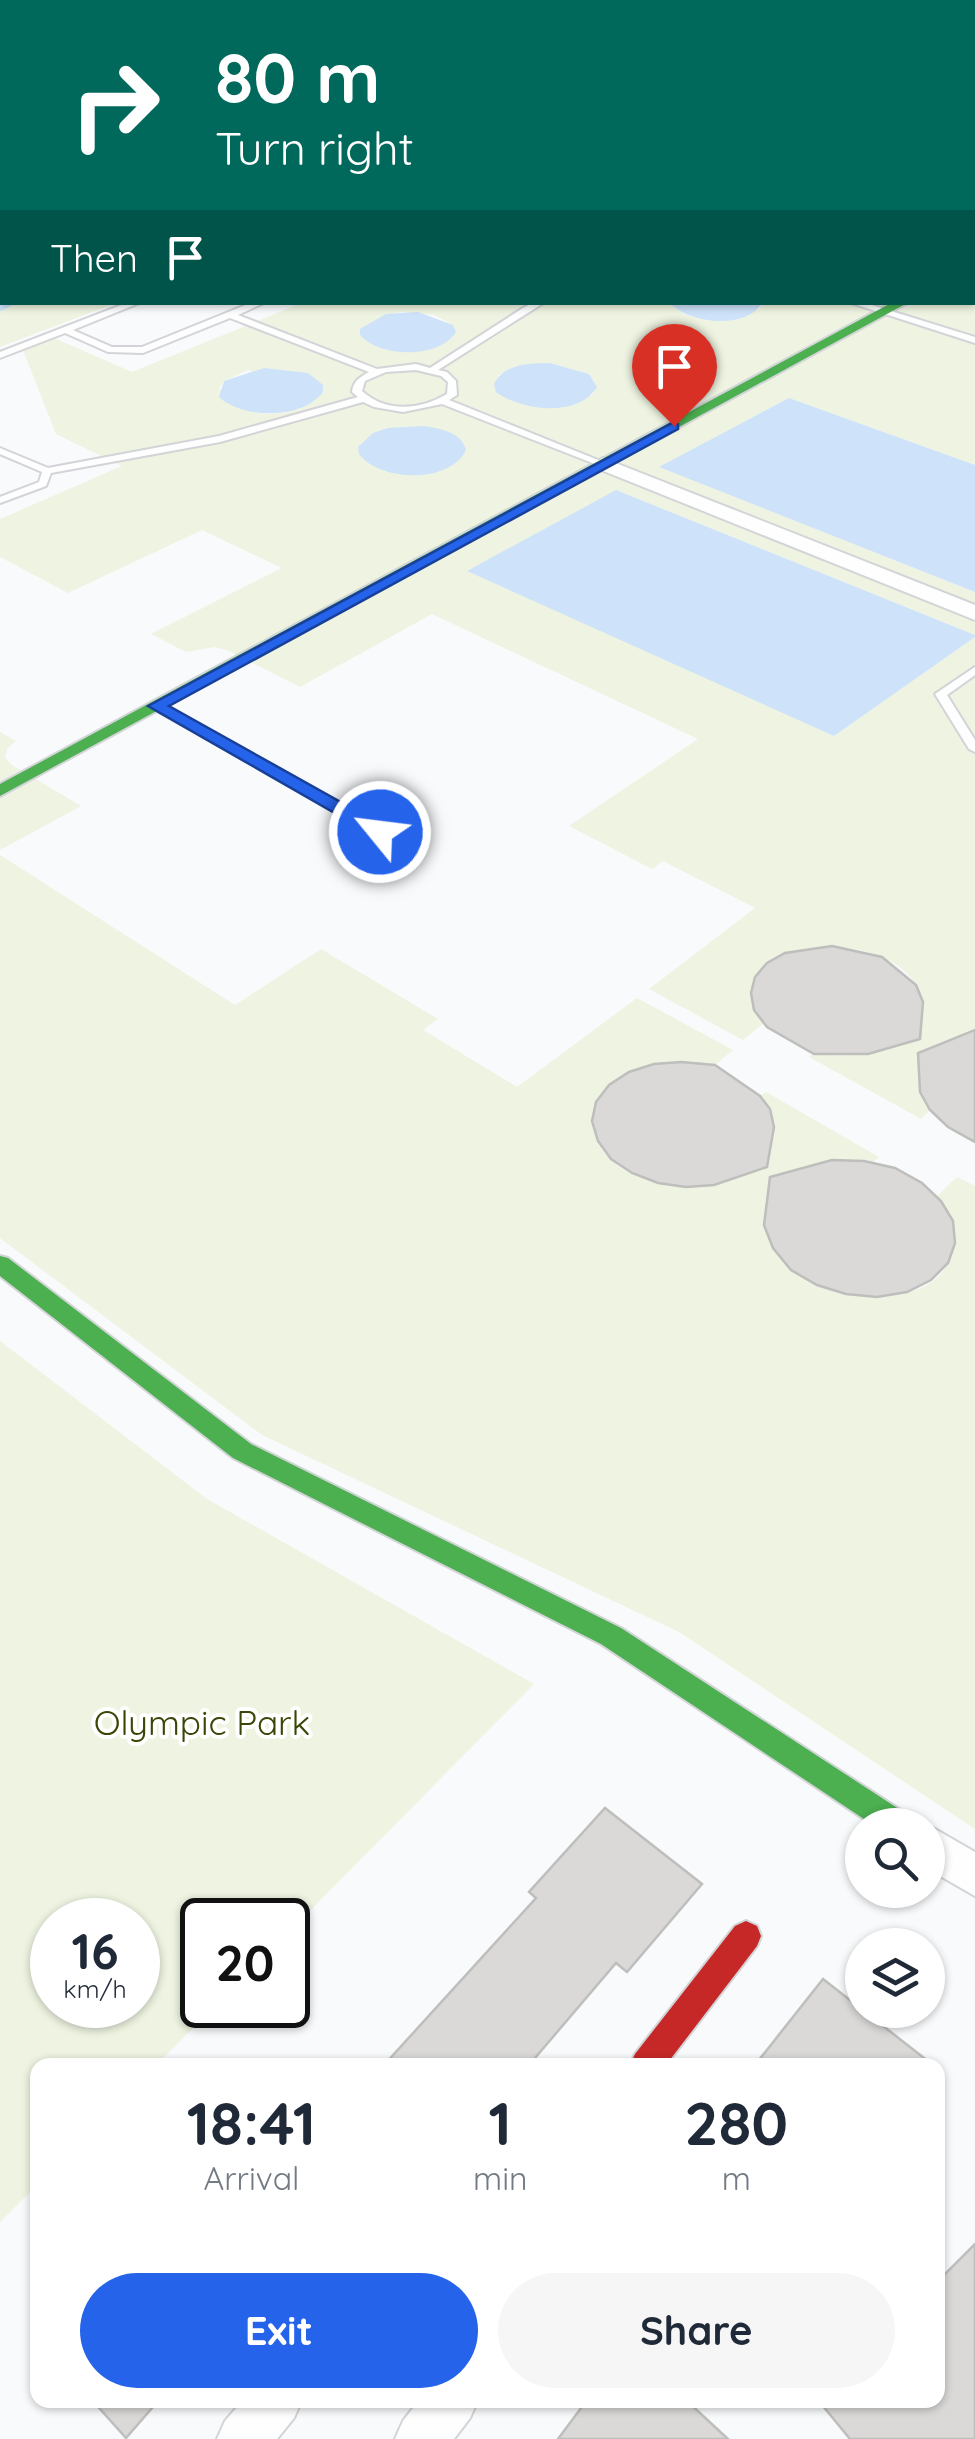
<!DOCTYPE html>
<style>
:root{--surface:#fff;--page:#f6f6f7;--text:#1f2937;--muted:#747a83;--accent:#2563eb}
body{margin:0;font-family:Quicksand,sans-serif;background:var(--page);color:var(--text);height:100vh;display:flex;flex-direction:column;font-size:38px;white-space:nowrap}
*{box-sizing:border-box;margin:0}
p{font-size:32px;color:var(--muted)}
.icon{flex:none;width:55px;height:55px;fill:none;stroke:currentColor;stroke-width:2;stroke-linecap:round;stroke-linejoin:round}
.map{position:relative;flex:1;overflow:hidden}
.panel{position:absolute;left:30px;top:2058px;width:915px;height:350px;display:flex;flex-direction:column;background:var(--surface);border-radius:20px;box-shadow:0 2px 8px #0004}
.panel>*{flex:none}
.guide{position:absolute;left:0px;top:0px;width:975px;height:305px;box-shadow:0 2px 8px #0004;background:#00695c;color:#fff;overflow:hidden}
.buttons{position:absolute;left:845px;top:1808px;display:grid;gap:20px}
.buttons a{display:grid;place-items:center;width:100px;height:100px;border-radius:50%;background:var(--surface);box-shadow:0 2px 8px #0004;font-size:50px}
.speed{position:absolute;left:30px;top:1898px;display:flex;gap:20px;font-size:50px;font-weight:700;text-align:center}
.speed>*{display:grid;place-content:center;width:130px;height:130px;border-radius:50%;background:var(--surface);box-shadow:0 2px 8px #0004;line-height:1}
.speed small{font-size:25px;font-weight:400}
.speed .limit{border:5px solid #111;border-radius:15px;background:#fff;color:#111}
.pin{position:absolute;display:grid;place-items:center;width:85px;height:85px;color:#fff;margin:-102px -42px;border-radius:50% 50% 50% 0;rotate:-45deg;box-shadow:0 0 10px #0007}
.pin .icon{rotate:45deg}
.me{position:absolute;width:110px;margin:-55px;rotate:299deg;stroke-linejoin:round;filter:drop-shadow(0 0 8px #0008)}
.turn{display:flex;align-items:center;gap:35px;height:210px;padding:0 50px;font-size:45px}
.turn .icon{width:130px;height:130px;stroke-width:2.5}
.turn b{display:block;font-size:70px;line-height:85px}
.then{display:flex;align-items:center;height:95px;padding:0 50px;background:#0003;gap:20px;font-size:38px}
.eta{display:flex;justify-content:space-evenly;align-items:center;height:170px;text-align:center}
.eta b{font-size:60px;font-weight:800;line-height:70px}
.action{display:flex;gap:20px;margin-top:auto;padding:20px 50px}
.action a{flex:1;height:115px;border-radius:60px;background:var(--accent);color:#fff;font-size:40px;font-weight:800;line-height:115px;text-align:center}
.action a+a{background:var(--page);color:var(--text)}
.map>svg:first-child{display:block}
.green{fill:#eef4e1;fill-rule:evenodd}
.water{fill:#cee2fa}
.lines{fill:none;stroke-linecap:round;stroke-linejoin:round}
.stream{stroke:#cee2fa;stroke-width:8}
.building{fill:#dad9d8;stroke:#bebebd;stroke-width:2.5}
.lane-casing{stroke:#d2d4d7;stroke-width:4}
.street-casing{stroke:#d2d4d7;stroke-width:4}
.fast-casing{stroke:#d2d4d7;stroke-width:4}
.jam-casing{stroke:#d2d4d7;stroke-width:4}
.path{stroke:#e2e2e2;stroke-width:2.5;stroke-dasharray:4 4;stroke-linecap:butt}
.lane{fill:#fefeff;fill-rule:evenodd}
.street{fill:#fefeff;fill-rule:evenodd}
.fast{fill:#4caf50;fill-rule:evenodd}
.jam{fill:#c62828;fill-rule:evenodd}
.route{fill:#2563eb;stroke:#184099;stroke-width:2.5}
.labels{text-anchor:middle;stroke-width:8;stroke-linejoin:round;paint-order:stroke}
.near-park-label{font-size:35px;fill:#394605;stroke:#fff}
</style>
<div class="map">
<svg width="975" height="2439" viewBox="0 0 975 2439">
<rect width="100%" height="100%" fill="#f8fafc"/>
<g class="green">
<path d="M0,0H588L2,2V302L116,303L0,347Z"/>
<path d="M851,0H975V465L789,398L660,467L975,592V635L616,490L834,736L975,637V1033L920,1092L930,1110L921,1119L809,1057L814,1054C846,1056 886,1059 911,1035C923,1024 926,1008 920,993C889,917 703,941 764,1023L743,1040L649,989L755,908L663,861L652,869L569,826L698,739L432,614L300,687L229,651L214,647L186,652L151,634L282,568L202,530L68,593L0,557V519L122,466L56,434L23,350L54,338L132,372L302,303L670,302C693,330 730,315 760,309L762,303L972,302V2H847ZM402,312L434,315L453,325L431,349L386,350V314ZM550,363L590,374L593,394L571,405L497,376L519,366ZM248,370L323,392C310,409 274,419 254,411C242,407 230,396 219,389L224,381Z"/>
<path d="M0,732L16,741L7,749L5,758L12,765L81,806L0,850Z"/>
<path d="M0,855L235,1005L321,949L438,1019L423,1030L517,1087L637,998L733,1050L715,1065C682,1062 632,1061 607,1088C594,1102 590,1118 596,1137C626,1221 823,1182 760,1096L766,1092L879,1157L872,1163L832,1160L765,1225C771,1242 777,1258 793,1270C827,1297 927,1313 948,1262C950,1255 950,1245 951,1238C953,1221 949,1210 937,1196L957,1177L975,1186V1829L679,1632L262,1435L0,1238Z"/>
<path d="M0,1341L207,1499L534,1684L288,1933V1920H202V2005H216L156,2065H38L37,2185L0,2222ZM52,1920H138V2005H52Z"/>
</g>
<g class="water">
<path d="M670,303L762,302V303C746,330 689,324 670,303Z"/>
<path d="M418,312L453,325L456,332C439,359 380,358 360,335V329L386,314Z"/>
<path d="M550,363L589,374L597,387C578,418 521,411 496,392L494,384C504,364 529,363 550,363Z"/>
<path d="M264,368L308,373L323,385V392C302,420 243,419 219,397L224,381Z"/>
<path d="M789,398L975,465V592L659,467Z"/>
<path d="M424,426C442,429 461,432 466,450C450,484 380,482 359,454L358,447L373,433L388,428Z"/>
<path d="M616,490L975,635V637L834,736L467,571Z"/>
</g>
<g class="lines">
<path class="stream" d="M0,307L10,302"/>
</g>
<g class="building">
<path d="M832,946L882,957L916,985L923,1002L920,1039L868,1054H814L767,1027L754,1010L751,993L755,977L767,963L785,953Z"/>
<path d="M975,1030V1142L948,1127L930,1110L920,1092L918,1053Z"/>
<path d="M681,1062L715,1065L760,1096L770,1109L774,1127L767,1167L714,1185L686,1187L658,1183L632,1173L611,1159L598,1141L592,1121L596,1102L609,1085L629,1072L654,1064Z"/>
<path d="M832,1160L864,1161L895,1168L922,1183L941,1201L953,1221L955,1243L948,1263L931,1280L907,1292L877,1297L846,1294L817,1285L791,1270L773,1248L764,1225L770,1177Z"/>
<path d="M605,1808L702,1884L627,1972L616,1963L529,2065H384L536,1898L529,1892Z"/>
<path d="M823,1979L933,2065H755Z"/>
<path d="M975,2244V2439H850L818,2400H938V2281Z"/>
<path d="M92,2400H159L126,2438Z"/>
<path d="M587,2400H686L728,2439H558Z"/>
</g>
<g class="lines">
<g class="lane-casing">
<g id="lane">
<path d="M129,302H142L73,330L112,347H142L253,302H266L238,315L377,369L416,364L430,368L523,308L534,302H545L438,370L447,372L456,381L457,395L449,400L608,464L600,466L442,404L403,412L374,407L363,402L220,442L51,473L46,486L0,503V497L39,482L42,472L0,454V448L48,468L219,436L358,397L352,392C353,381 360,377 369,372L230,318L143,353L108,352L65,333L0,358V352ZM416,370L441,376L448,382L447,394C420,410 386,413 362,391L365,381L386,372Z"/>
<path d="M848,302H862L975,337V343Z"/>
<path d="M975,667V675L947,695L975,740V752L969,749L935,694Z"/>
<path d="M156,703L384,828L386,831L380,835L376,834L152,708L150,706Z"/>
</g>
</g>
<g class="street-casing">
<g id="street">
<path d="M603,458L975,605V620L596,468L593,464Z"/>
<path d="M928,1825L975,1852V1896L928,1869Z"/>
<path d="M243,2400H302L294,2418L277,2439H217L225,2421Z"/>
<path d="M419,2400H478L470,2418L454,2439H395L403,2421Z"/>
</g>
</g>
<g class="fast-casing">
<g id="fast">
<path d="M893,302H909L0,796V784Z"/>
<path d="M0,1256L8,1258L251,1444L621,1628L908,1815L913,1825H873L601,1644L233,1458L0,1276Z"/>
</g>
</g>
<g class="jam-casing">
<path id="jam" d="M746,1921L757,1926L761,1936L757,1946L666,2065H630L635,2054L735,1926Z"/>
</g>
<path class="path" d="M0,171L2,175"/>
<use href="#lane" class="lane"/>
<use href="#street" class="street"/>
<use href="#fast" class="fast"/>
<use href="#jam" class="jam"/>
</g>
<path class="route" d="M674,422L678,424V429L169,706L387,828V835H373L148,706Z"/>
<g class="labels">
<g class="near-park-label">
<text x="202" y="1735">Olympic Park</text>
</g>
</g>
</svg>
<div class="buttons">
<a><svg class="icon" aria-label="search" viewBox="0 0 24 24"><circle cx="10" cy="10" r="6"/><path d="M15 15l6 6"/></svg></a>
<a><svg class="icon" aria-label="layers" viewBox="0 0 24 24"><path d="M12 4l9 5-9 5-9-5zM3 14l9 5 9-5"/></svg></a>
</div>
<div class="speed"><div>16<small>km/h</small></div><div class="limit">20</div></div>
<div class="pin" style="left:674px;top:426px;background:#d93025"><svg class="icon" aria-label="arrive" viewBox="0 0 24 24"><path d="M6 21V4h12l-3 4 3 4H6"/></svg></div>
<svg class="me" style="left:380px;top:832px" viewBox="-20 -20 40 40"><circle r="17" fill="#2563eb" stroke="#fff" stroke-width="3"/><path d="M0-11L8 9 0 5-8 9z" fill="#fff"/></svg>
<div class="guide">
<div class="turn"><svg class="icon" aria-label="right" viewBox="0 0 24 24"><path d="M7 20v-9h11M14 6l5 5-5 5"/></svg><div><b>80 m</b>Turn right</div></div>
<div class="then">Then<svg class="icon" aria-label="arrive" viewBox="0 0 24 24"><path d="M6 21V4h12l-3 4 3 4H6"/></svg></div>
</div>
<section class="panel">
<div class="eta">
<div><b>18:41</b><p>Arrival</p></div>
<div><b>1</b><p>min</p></div>
<div><b>280</b><p>m</p></div>
</div>
<div class="action"><a>Exit</a><a>Share</a></div>
</section>
</div>
